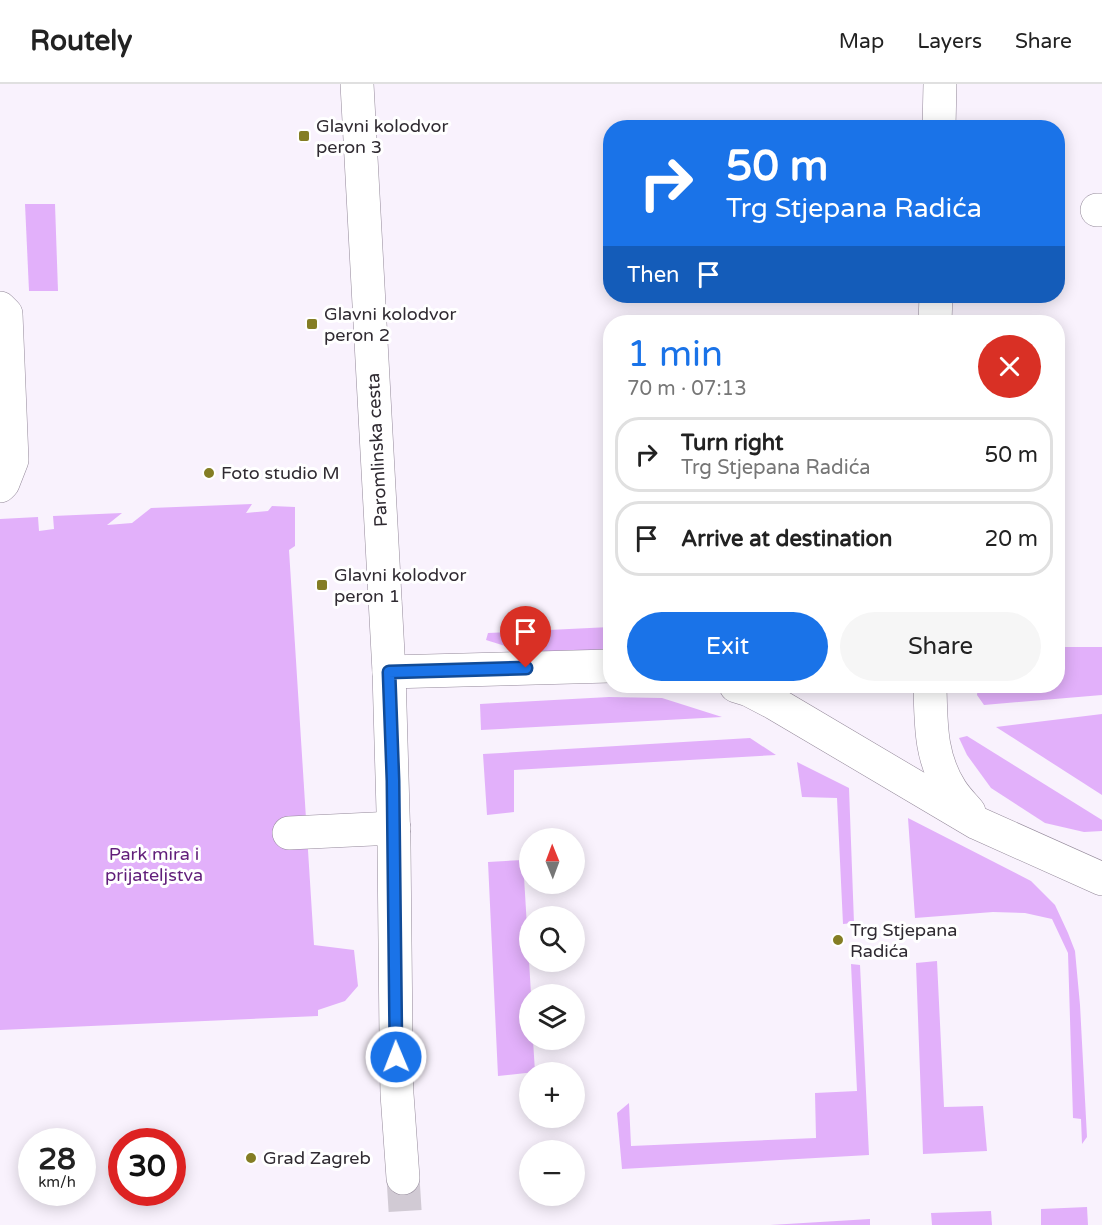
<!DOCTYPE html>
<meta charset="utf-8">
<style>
:root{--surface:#fff;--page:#f6f6f6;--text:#222;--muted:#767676;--line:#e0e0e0;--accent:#1a73e8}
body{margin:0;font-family:"Varela Round",sans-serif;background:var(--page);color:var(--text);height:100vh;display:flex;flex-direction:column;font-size:22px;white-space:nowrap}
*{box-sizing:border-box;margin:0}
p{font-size:20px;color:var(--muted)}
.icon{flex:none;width:33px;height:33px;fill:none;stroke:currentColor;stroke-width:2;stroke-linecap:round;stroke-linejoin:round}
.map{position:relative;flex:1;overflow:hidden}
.side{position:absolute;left:603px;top:231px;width:462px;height:378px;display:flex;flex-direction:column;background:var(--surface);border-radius:24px;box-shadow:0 3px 15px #0003}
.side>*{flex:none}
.guide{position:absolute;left:603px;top:36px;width:462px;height:183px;border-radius:24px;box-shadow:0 3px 15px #0003;background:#1a73e8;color:#fff;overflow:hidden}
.needle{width:39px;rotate:359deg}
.tools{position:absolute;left:519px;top:744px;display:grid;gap:12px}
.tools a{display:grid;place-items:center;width:66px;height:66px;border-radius:50%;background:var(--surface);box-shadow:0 3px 15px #0003;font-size:30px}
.speed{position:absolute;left:18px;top:1044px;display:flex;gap:12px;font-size:30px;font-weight:700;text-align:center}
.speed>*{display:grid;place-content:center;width:78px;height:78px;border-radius:50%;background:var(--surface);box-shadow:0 3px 15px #0003;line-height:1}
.speed small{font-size:15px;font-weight:400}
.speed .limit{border:9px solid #d22;background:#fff;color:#111}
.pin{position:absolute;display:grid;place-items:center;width:51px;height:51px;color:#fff;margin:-62px -26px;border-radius:50% 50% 50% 0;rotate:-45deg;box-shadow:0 0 6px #0007}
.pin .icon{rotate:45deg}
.me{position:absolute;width:66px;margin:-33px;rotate:359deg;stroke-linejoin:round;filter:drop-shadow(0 0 4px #0008)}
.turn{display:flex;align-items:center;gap:21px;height:126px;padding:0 24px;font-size:27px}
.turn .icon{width:78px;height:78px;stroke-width:2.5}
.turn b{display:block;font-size:42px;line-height:51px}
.then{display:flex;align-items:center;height:57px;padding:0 24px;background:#0003;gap:12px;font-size:22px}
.round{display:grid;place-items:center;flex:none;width:63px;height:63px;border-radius:32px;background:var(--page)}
.headline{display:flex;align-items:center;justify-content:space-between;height:102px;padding:0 24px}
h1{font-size:36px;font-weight:600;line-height:45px;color:var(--accent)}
.action{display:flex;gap:12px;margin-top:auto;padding:12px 24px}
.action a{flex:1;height:69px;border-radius:36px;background:var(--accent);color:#fff;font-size:24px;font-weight:600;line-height:69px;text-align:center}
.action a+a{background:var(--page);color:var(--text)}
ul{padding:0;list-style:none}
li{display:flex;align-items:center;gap:18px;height:75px;margin:0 12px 9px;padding:0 12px;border:3px solid var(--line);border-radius:24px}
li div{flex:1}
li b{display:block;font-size:22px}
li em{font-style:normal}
header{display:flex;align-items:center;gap:36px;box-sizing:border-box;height:84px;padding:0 30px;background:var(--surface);border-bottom:2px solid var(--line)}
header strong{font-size:28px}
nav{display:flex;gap:33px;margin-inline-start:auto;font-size:21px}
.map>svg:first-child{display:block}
.green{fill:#e2b0fa}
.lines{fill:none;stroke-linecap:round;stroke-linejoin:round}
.minor-tunnel{stroke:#d1cad4;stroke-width:33;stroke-dasharray:33 16;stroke-linecap:butt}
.minor-casing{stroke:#94899a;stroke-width:34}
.minor{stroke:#fff;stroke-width:33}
.route-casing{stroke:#114b97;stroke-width:15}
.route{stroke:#1a73e8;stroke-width:10}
.poi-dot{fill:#847d24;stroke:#fff;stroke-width:2}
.labels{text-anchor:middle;stroke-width:6;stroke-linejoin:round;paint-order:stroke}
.poi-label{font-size:18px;fill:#302b32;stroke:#fff;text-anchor:start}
.street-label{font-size:18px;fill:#302b32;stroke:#fff}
.park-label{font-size:18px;fill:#611e7a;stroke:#fff}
</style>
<header>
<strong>Routely</strong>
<nav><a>Map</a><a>Layers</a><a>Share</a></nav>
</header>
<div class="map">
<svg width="1102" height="1141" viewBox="0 0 1102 1141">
<rect width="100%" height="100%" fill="#f9f2fd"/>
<g class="green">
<path d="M25,120H55L58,207H29Z"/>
<path d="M252,420L246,429L268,427L272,422L295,423V462L289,466L314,861L354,866L358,902L345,917L318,926V932L0,946V435L38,433L39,447L54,445L53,432L122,429L107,441L132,439L151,424Z"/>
<path d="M610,543V567L545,568L512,564L486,556L488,549Z"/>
<path d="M1058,563H1102V611L984,621L977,611L978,602H1058Z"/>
<path d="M609,613L662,614L722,633L481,646L480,620Z"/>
<path d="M1102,630V711L996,643Z"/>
<path d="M967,652L1102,736V747L1084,748L1045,739L991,704L967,671L959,654Z"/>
<path d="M750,654L776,671L514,686V728L487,731L483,670Z"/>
<path d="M797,678L849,704L854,839L843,840L837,714L802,713Z"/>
<path d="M908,734L1031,797L1055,821L1068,849L1075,867L1080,921L1087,1053L1082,1060L1081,1035L1073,1034L1068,869L1052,835L1025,829L993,828L915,834Z"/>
<path d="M523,776L531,910H530V956H533L535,988L498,992L488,778Z"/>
<path d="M937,877L944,1023L983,1022L987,1067L923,1070L916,879Z"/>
<path d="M851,880L860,881L869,1071L622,1085L617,1029L629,1019L631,1062L816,1054L815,1009L857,1007Z"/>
<path d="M1087,1123L1088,1141H1041V1125Z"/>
<path d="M991,1127L992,1141H932L931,1129Z"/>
<path d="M870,1135V1141H770Z"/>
</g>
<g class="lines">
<path class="minor-tunnel" d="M403,1094L406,1141"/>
<g class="minor-casing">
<g id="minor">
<path d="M357,0L389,588L394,762L396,954L397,1010L403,1094"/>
<path d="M939,44L940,0"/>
<path d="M1097,126H1102"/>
<path d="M0,224L6,230L12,376L3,399L0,402"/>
<path d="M935,238L936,212"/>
<path d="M389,588L610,582"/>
<path d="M736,602L749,606L774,619L977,739L1102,795"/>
<path d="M930,602C931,640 930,673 951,706C956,714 963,721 969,728"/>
<path d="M289,749L394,744"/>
</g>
</g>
<use href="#minor" class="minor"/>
</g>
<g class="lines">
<g class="route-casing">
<path id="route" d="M396,973L393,697L389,588L526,584"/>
</g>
<use href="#route" class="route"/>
</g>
<g class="poi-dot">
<rect x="298" y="46" width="12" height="12" rx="3"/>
<rect x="306" y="234" width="12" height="12" rx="3"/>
<circle cx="209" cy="389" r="6"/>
<rect x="316" y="495" width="12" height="12" rx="3"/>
<circle cx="838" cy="856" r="6"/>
<circle cx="251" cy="1074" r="6"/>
</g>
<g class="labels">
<g class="poi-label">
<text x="316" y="48">Glavni kolodvor<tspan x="316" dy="21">peron 3</tspan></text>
<text x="324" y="236">Glavni kolodvor<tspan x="324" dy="21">peron 2</tspan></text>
<text x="221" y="395">Foto studio M</text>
<text x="334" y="497">Glavni kolodvor<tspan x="334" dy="21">peron 1</tspan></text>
<text x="850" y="852">Trg Stjepana<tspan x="850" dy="21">Radića</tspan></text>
<text x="263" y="1080">Grad Zagreb</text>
</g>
<g class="street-label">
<text transform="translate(377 366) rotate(-93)" y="6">Paromlinska cesta</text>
</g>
<g class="park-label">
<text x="154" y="776">Park mira i<tspan x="154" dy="21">prijateljstva</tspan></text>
</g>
</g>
</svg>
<div class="tools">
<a><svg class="needle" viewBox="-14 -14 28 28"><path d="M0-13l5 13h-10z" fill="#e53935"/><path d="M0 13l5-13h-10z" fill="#767676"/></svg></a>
<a><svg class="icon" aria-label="search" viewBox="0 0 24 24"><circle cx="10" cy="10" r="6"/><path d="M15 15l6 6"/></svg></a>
<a><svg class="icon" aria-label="layers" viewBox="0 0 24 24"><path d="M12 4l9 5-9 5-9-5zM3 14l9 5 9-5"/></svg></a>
<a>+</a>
<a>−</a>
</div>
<div class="speed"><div>28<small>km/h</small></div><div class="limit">30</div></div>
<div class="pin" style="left:526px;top:584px;background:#d93025"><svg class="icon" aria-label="arrive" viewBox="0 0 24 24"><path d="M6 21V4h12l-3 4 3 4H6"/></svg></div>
<svg class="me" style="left:396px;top:973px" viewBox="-20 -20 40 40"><circle r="17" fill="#1a73e8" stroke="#fff" stroke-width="3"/><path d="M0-11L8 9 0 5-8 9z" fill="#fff"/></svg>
<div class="guide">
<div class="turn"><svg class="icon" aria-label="right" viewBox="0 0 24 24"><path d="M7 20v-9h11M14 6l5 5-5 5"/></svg><div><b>50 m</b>Trg Stjepana Radića</div></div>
<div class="then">Then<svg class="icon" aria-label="arrive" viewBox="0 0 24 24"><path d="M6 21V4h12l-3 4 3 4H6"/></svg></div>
</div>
<section class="side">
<div class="headline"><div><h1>1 min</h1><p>70 m · 07:13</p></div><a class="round" style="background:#d93025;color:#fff"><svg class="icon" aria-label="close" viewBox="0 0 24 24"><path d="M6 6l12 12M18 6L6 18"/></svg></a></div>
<ul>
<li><svg class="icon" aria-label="right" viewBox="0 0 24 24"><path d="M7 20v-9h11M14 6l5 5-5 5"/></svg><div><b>Turn right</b><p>Trg Stjepana Radića</p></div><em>50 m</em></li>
<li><svg class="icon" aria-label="arrive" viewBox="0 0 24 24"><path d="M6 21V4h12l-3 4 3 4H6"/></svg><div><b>Arrive at destination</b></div><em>20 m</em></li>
</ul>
<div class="action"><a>Exit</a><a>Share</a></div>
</section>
</div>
